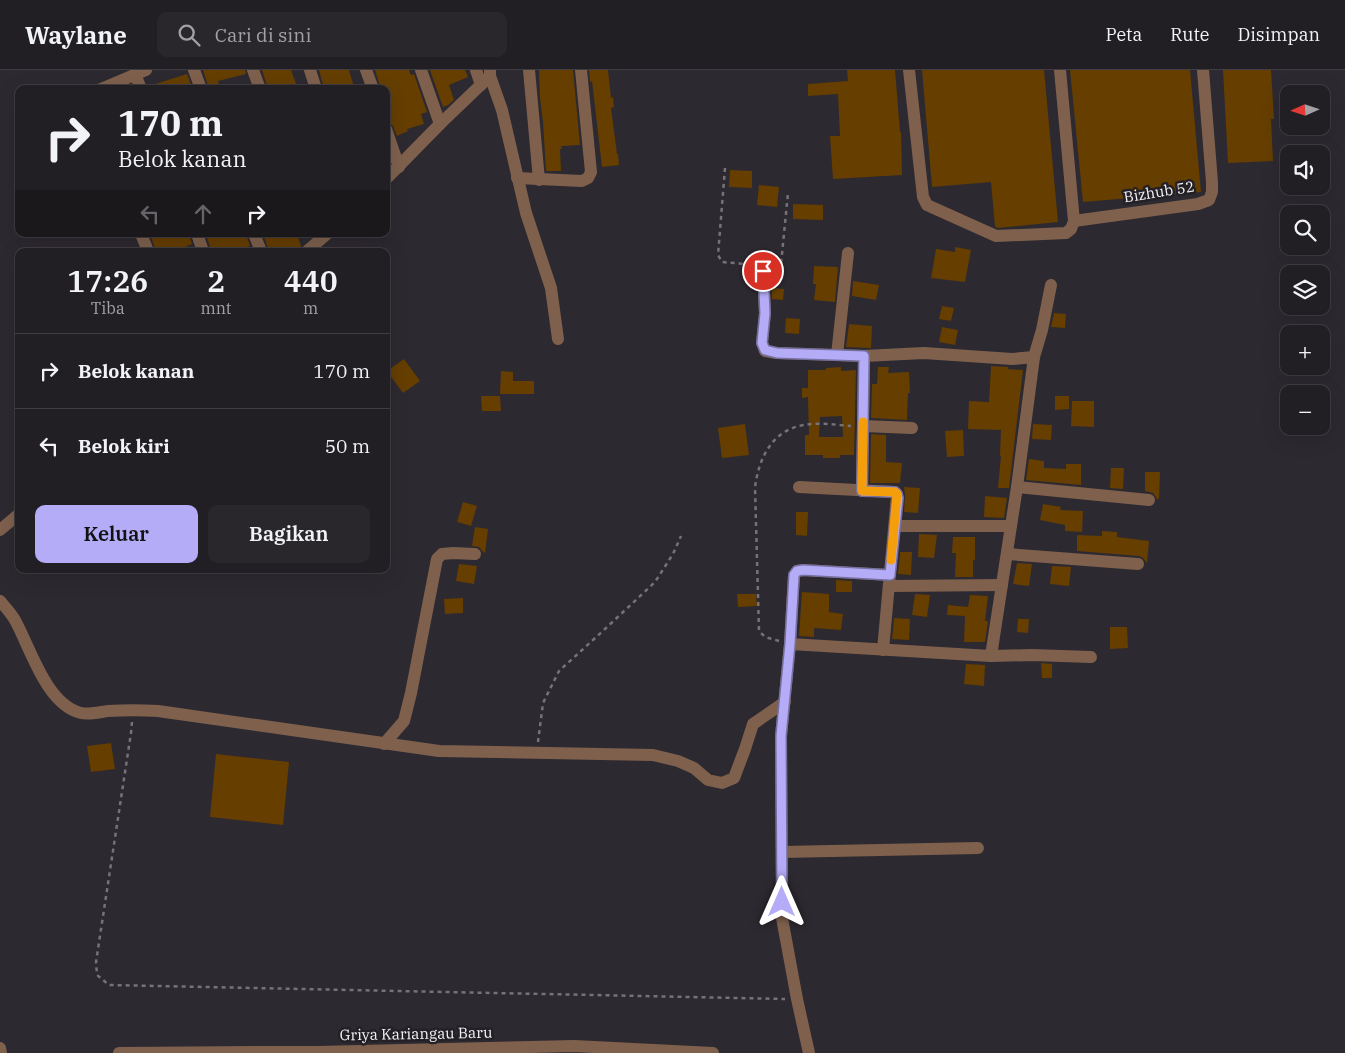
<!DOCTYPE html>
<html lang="id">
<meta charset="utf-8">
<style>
:root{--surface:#221f24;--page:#2a272c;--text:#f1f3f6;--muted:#a2a2a6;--line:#3f3d41;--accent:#b5acf8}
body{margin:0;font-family:"IBM Plex Serif",serif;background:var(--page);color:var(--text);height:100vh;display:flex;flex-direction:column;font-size:19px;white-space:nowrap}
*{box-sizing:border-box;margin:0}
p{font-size:16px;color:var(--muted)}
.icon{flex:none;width:28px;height:28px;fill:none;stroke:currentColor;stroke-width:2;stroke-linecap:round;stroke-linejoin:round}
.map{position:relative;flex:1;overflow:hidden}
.drawer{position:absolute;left:15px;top:178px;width:375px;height:325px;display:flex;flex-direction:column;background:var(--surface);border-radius:10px;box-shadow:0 5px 20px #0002,0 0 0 1px var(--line)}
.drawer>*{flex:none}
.guide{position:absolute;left:15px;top:15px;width:375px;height:152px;border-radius:10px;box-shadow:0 5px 20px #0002,0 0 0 1px var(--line);background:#221f24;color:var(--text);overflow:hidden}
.needle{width:32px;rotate:267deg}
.buttons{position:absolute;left:1280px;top:15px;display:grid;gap:10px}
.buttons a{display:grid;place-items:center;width:50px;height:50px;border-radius:10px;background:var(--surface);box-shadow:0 5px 20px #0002,0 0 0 1px var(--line);font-size:25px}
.pin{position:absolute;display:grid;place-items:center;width:42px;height:42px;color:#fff;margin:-21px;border:2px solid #fff;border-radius:50%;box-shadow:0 1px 5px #0007}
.me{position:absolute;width:55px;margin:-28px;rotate:0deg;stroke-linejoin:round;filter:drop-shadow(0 0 4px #0008)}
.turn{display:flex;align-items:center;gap:18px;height:105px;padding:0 20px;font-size:22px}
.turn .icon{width:65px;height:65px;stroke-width:2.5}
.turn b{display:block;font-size:35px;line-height:42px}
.lanes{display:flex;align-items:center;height:48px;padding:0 20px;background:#0003;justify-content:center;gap:25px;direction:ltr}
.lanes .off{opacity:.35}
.eta{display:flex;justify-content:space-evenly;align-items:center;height:85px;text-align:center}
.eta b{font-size:30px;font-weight:600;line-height:35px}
.primary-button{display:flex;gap:10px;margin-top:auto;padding:10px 20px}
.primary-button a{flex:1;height:58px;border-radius:10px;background:var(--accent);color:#111;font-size:20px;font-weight:600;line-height:58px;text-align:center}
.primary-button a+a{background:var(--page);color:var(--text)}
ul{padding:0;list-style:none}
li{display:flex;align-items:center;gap:15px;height:75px;padding:0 20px;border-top:1px solid var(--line)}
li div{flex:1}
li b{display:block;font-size:19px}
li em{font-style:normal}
header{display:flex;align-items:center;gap:30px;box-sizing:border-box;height:70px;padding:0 25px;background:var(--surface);border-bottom:1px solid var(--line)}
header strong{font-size:24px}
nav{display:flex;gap:28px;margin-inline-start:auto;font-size:18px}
.search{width:350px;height:45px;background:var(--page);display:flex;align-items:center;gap:12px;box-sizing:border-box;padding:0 18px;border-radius:10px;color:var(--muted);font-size:19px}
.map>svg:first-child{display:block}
.building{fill:#653e00;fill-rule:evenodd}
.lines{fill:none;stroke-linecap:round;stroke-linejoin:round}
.path{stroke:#767278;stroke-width:2.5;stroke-dasharray:4 4;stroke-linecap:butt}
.minor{stroke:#7e604d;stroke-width:12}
.route-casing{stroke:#7670a1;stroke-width:12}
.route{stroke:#b5acf8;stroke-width:9}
.slow{stroke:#f59e0b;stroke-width:9}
.labels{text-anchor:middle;stroke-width:5;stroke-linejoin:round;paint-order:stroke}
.street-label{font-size:15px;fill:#f3f1f5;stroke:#232026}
</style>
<header>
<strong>Waylane</strong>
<div class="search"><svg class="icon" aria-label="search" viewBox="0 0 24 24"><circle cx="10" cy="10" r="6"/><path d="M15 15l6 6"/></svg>Cari di sini</div>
<nav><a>Peta</a><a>Rute</a><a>Disimpan</a></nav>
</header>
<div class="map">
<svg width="1345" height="983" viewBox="0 0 1345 983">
<rect width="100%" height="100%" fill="#2d2930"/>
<g class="building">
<path d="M203,0H245L246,4L218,11L221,19H209Z"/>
<path d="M262,0H291L298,19H268Z"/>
<path d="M319,0H349L354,17L349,19H324Z"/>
<path d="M375,0H409L411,5L414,4L427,42L421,44L424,54L407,59L408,61L397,66L393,56L389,52L386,45V19H381Z"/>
<path d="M430,0H465L468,7L449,15L454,30L448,35L443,37Z"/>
<path d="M539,0H573L580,75L561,76L562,79H560L561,101H546L543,52L540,28Z"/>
<path d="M589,0H608L611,28L613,27L614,37L611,38L617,84H618L619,95L602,97L592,11L590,12Z"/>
<path d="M847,0H895L900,62H901L902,105L833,109L830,66H840L838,24L808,26V14L848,11Z"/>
<path d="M922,0H1044L1058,152L997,158L995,156L991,112L932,117Z"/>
<path d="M1070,0H1190L1201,122L1083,132Z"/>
<path d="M1223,0H1271L1274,49H1271L1273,91L1228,93Z"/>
<path d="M187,4L192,17L188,19H149V16Z"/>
<path d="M730,100L752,101V118L729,117Z"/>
<path d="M759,115L779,117L777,137L757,135Z"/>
<path d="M793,134L823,135V150L793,149Z"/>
<path d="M150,164H189L192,174L176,181H156Z"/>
<path d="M206,164H246L250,176L235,181H211Z"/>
<path d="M263,164H297L301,176L299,179L292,181H269Z"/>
<path d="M955,177L971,180L965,212L931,208L936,179L955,182Z"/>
<path d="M814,196L838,197L835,232L814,230L816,214H813Z"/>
<path d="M853,211L879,215L876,230L852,226Z"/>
<path d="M772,218L784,219L783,230L772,229Z"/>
<path d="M942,236L954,238L951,251L939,249Z"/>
<path d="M1054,243L1066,244L1065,258L1051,257Z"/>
<path d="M786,248L800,249L799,264L785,263Z"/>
<path d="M849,254L872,256L871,278L846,277Z"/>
<path d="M942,257L958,260L955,275L939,272Z"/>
<path d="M404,289L420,311L403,323L387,301Z"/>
<path d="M991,296L1008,297V299L1023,300L1009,418H998L1001,386H1000L1001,360L968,359L969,331L989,332Z"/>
<path d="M841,297V301L856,300L854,385H840V388H823V385H805V365H809L808,327L802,328V318H808V300H826V298ZM842,346L843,367H819L820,347Z"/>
<path d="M878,297H889L888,303L909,302L910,323H908L907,350L871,348L872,314H877Z"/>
<path d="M501,301L513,302V311H534V324H500Z"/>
<path d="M481,326H500L501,341H482Z"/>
<path d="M1055,326H1069V339L1055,340Z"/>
<path d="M1072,331H1094V357L1071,356Z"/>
<path d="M745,354L749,385L722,388L718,358Z"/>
<path d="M1033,354L1052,355L1051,370L1032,369Z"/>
<path d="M963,360L964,386L947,387L945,361Z"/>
<path d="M871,364L886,365V392L902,393L900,413H870Z"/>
<path d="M1029,389L1044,391V398L1066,399V394H1081V415L1026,410Z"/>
<path d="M1111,398H1124L1123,419L1110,418Z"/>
<path d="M1145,402H1160L1159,429H1157L1153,423L1145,421Z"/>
<path d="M904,417L920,418L918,443L904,442L905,426Z"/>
<path d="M985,426L1007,428L1004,448L984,447Z"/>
<path d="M463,432L477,436L471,456L457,452Z"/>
<path d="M1043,434L1061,437L1060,440L1083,441L1082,462L1065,461V455L1040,450Z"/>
<path d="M796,442H808L807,466L796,465Z"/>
<path d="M475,457L488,459L485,483L483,482L479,477L472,476Z"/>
<path d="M1102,461L1117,462V467L1149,471L1147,493L1143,488L1139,486L1077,481V465L1102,466Z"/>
<path d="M919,464L937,465L934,488L918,487Z"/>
<path d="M953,467H975V490H973V507H955L956,483H952Z"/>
<path d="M900,482H912L911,505L898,504Z"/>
<path d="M1017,493L1032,494L1029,516L1013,514Z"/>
<path d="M459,494L477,496L474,514L456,511Z"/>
<path d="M1052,496L1071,497L1069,516L1050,514Z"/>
<path d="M836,510L852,511V522H836Z"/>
<path d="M802,522L829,524V542L843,544L841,560L814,558V567L799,566Z"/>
<path d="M737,524H756L757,536L738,537Z"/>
<path d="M915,524L930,525L927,547L912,545Z"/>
<path d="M970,525L988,526L985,551H988L985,572H964L965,546L947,545L948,535L968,537Z"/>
<path d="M463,528V543L445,544L444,529Z"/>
<path d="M894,548L910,549L909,570L892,569Z"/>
<path d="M1018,549H1029L1028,563L1017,562Z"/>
<path d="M1110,557H1127L1128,578L1110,579Z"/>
<path d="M1041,593L1052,594V608H1042Z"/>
<path d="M966,594L985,595L984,616L964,614Z"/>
<path d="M111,673L115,699L91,702L87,676Z"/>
<path d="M216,684L289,692L283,755L210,747Z"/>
</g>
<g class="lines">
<g class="path">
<path d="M725,98L718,185L722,192L746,194L753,197"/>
<path d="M775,197L781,194L788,123"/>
<path d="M779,571L765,567L759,561L755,417C759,388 772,360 804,355C818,352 837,355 851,356"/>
<path d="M132,652L131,663L96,892L97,905L109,915L785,929"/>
<path d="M538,672L543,633L559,601L605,559L655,512L673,484L681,466"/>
</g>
<g class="minor">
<path d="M194,0L201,19"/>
<path d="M253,0L260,19"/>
<path d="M310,0L316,19"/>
<path d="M366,0L373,19"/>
<path d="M421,0L440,54"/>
<path d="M476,0L481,15"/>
<path d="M529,0L539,110"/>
<path d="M909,0L923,127L927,135L996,166L1066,163L1071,159L1074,151L1060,0"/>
<path d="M135,4L141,19"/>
<path d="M490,6L502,40L526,143L551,218L558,269"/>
<path d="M101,19L146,0"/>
<path d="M386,59L399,97"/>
<path d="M517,108L582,111L588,108L591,102L581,0"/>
<path d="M386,109L440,54L490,6V0"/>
<path d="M1074,151L1198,134L1209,130L1212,122V112L1203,0"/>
<path d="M141,164L148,181"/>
<path d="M197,164L203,181"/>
<path d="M254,164L261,181"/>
<path d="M307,181L327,164"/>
<path d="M763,201L765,243L762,273L765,281L777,283L864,286L924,283L1012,289L1034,287L1017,417L991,586L790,574"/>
<path d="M837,285L848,183"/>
<path d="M1034,287L1042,260L1051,215"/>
<path d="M863,356L912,358"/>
<path d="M799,417L895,422L897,425L883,580"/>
<path d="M1017,417L1149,430"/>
<path d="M862,421L864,286"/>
<path d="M895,456H1011"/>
<path d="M0,460L19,444"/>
<path d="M1007,484L1138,494"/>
<path d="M889,516L1002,515"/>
<path d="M0,531C6,538 12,544 16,552C31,580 47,635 81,643C89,645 100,642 108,641C125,640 141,640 158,641L439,681L653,685L678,691L694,698L708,710L722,713L734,708L745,679L753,654L785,632"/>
<path d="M991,586L1032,585L1091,587"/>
<path d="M384,674L404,651L411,623L437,489L442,484L453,483L475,484"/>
<path d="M782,782L978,778"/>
<path d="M0,978L1,983"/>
<path d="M119,983L256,982H317L574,976L713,983"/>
<path d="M809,983L797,929L782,848L781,666L790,574L794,505L797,501L803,500L890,505"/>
</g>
</g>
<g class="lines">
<g class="route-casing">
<path id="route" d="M763,201L765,243L762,273L765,280L777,283L864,286L862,421L895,422L897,424L898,428L890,505L803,500L797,501L794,505L790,574L781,666L782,832"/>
</g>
<use href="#route" class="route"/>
<path class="slow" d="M863,352L862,421L895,422L897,424L891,490"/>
</g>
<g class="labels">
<g class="street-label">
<text transform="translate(1159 122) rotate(-9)" y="5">Bizhub 52</text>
<text transform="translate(416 964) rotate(-1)" y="5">Griya Kariangau Baru</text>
</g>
</g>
</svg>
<div class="buttons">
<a><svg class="needle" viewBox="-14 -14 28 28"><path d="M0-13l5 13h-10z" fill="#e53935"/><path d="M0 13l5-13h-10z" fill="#a2a2a6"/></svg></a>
<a><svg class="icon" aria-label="sound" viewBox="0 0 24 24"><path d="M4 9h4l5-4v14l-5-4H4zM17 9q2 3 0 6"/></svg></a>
<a><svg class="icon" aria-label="search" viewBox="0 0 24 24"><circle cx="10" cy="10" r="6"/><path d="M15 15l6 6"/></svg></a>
<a><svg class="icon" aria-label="layers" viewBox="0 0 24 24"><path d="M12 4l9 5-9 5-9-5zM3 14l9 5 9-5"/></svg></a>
<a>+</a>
<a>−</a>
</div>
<div class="pin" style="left:763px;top:201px;background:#d93025"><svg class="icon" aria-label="arrive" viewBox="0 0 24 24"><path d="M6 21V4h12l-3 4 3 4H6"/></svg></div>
<svg class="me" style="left:782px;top:832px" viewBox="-20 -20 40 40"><path d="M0-17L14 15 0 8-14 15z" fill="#b5acf8" stroke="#fff" stroke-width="4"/></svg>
<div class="guide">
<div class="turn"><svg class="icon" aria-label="right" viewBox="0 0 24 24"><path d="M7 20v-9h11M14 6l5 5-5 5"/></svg><div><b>170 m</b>Belok kanan</div></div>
<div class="lanes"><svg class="icon off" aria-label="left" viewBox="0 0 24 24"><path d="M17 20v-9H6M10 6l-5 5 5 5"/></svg><svg class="icon off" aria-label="ahead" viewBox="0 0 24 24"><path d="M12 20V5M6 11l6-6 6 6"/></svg><svg class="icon" aria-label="right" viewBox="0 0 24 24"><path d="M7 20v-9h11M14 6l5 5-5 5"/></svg></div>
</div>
<section class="drawer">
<div class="eta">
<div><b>17:26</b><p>Tiba</p></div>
<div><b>2</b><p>mnt</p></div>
<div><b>440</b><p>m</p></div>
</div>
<ul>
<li><svg class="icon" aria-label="right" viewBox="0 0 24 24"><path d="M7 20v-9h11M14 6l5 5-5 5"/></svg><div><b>Belok kanan</b></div><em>170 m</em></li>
<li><svg class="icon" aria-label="left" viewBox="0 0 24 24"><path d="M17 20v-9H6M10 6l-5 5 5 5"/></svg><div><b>Belok kiri</b></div><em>50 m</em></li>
</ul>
<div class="primary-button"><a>Keluar</a><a>Bagikan</a></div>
</section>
</div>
